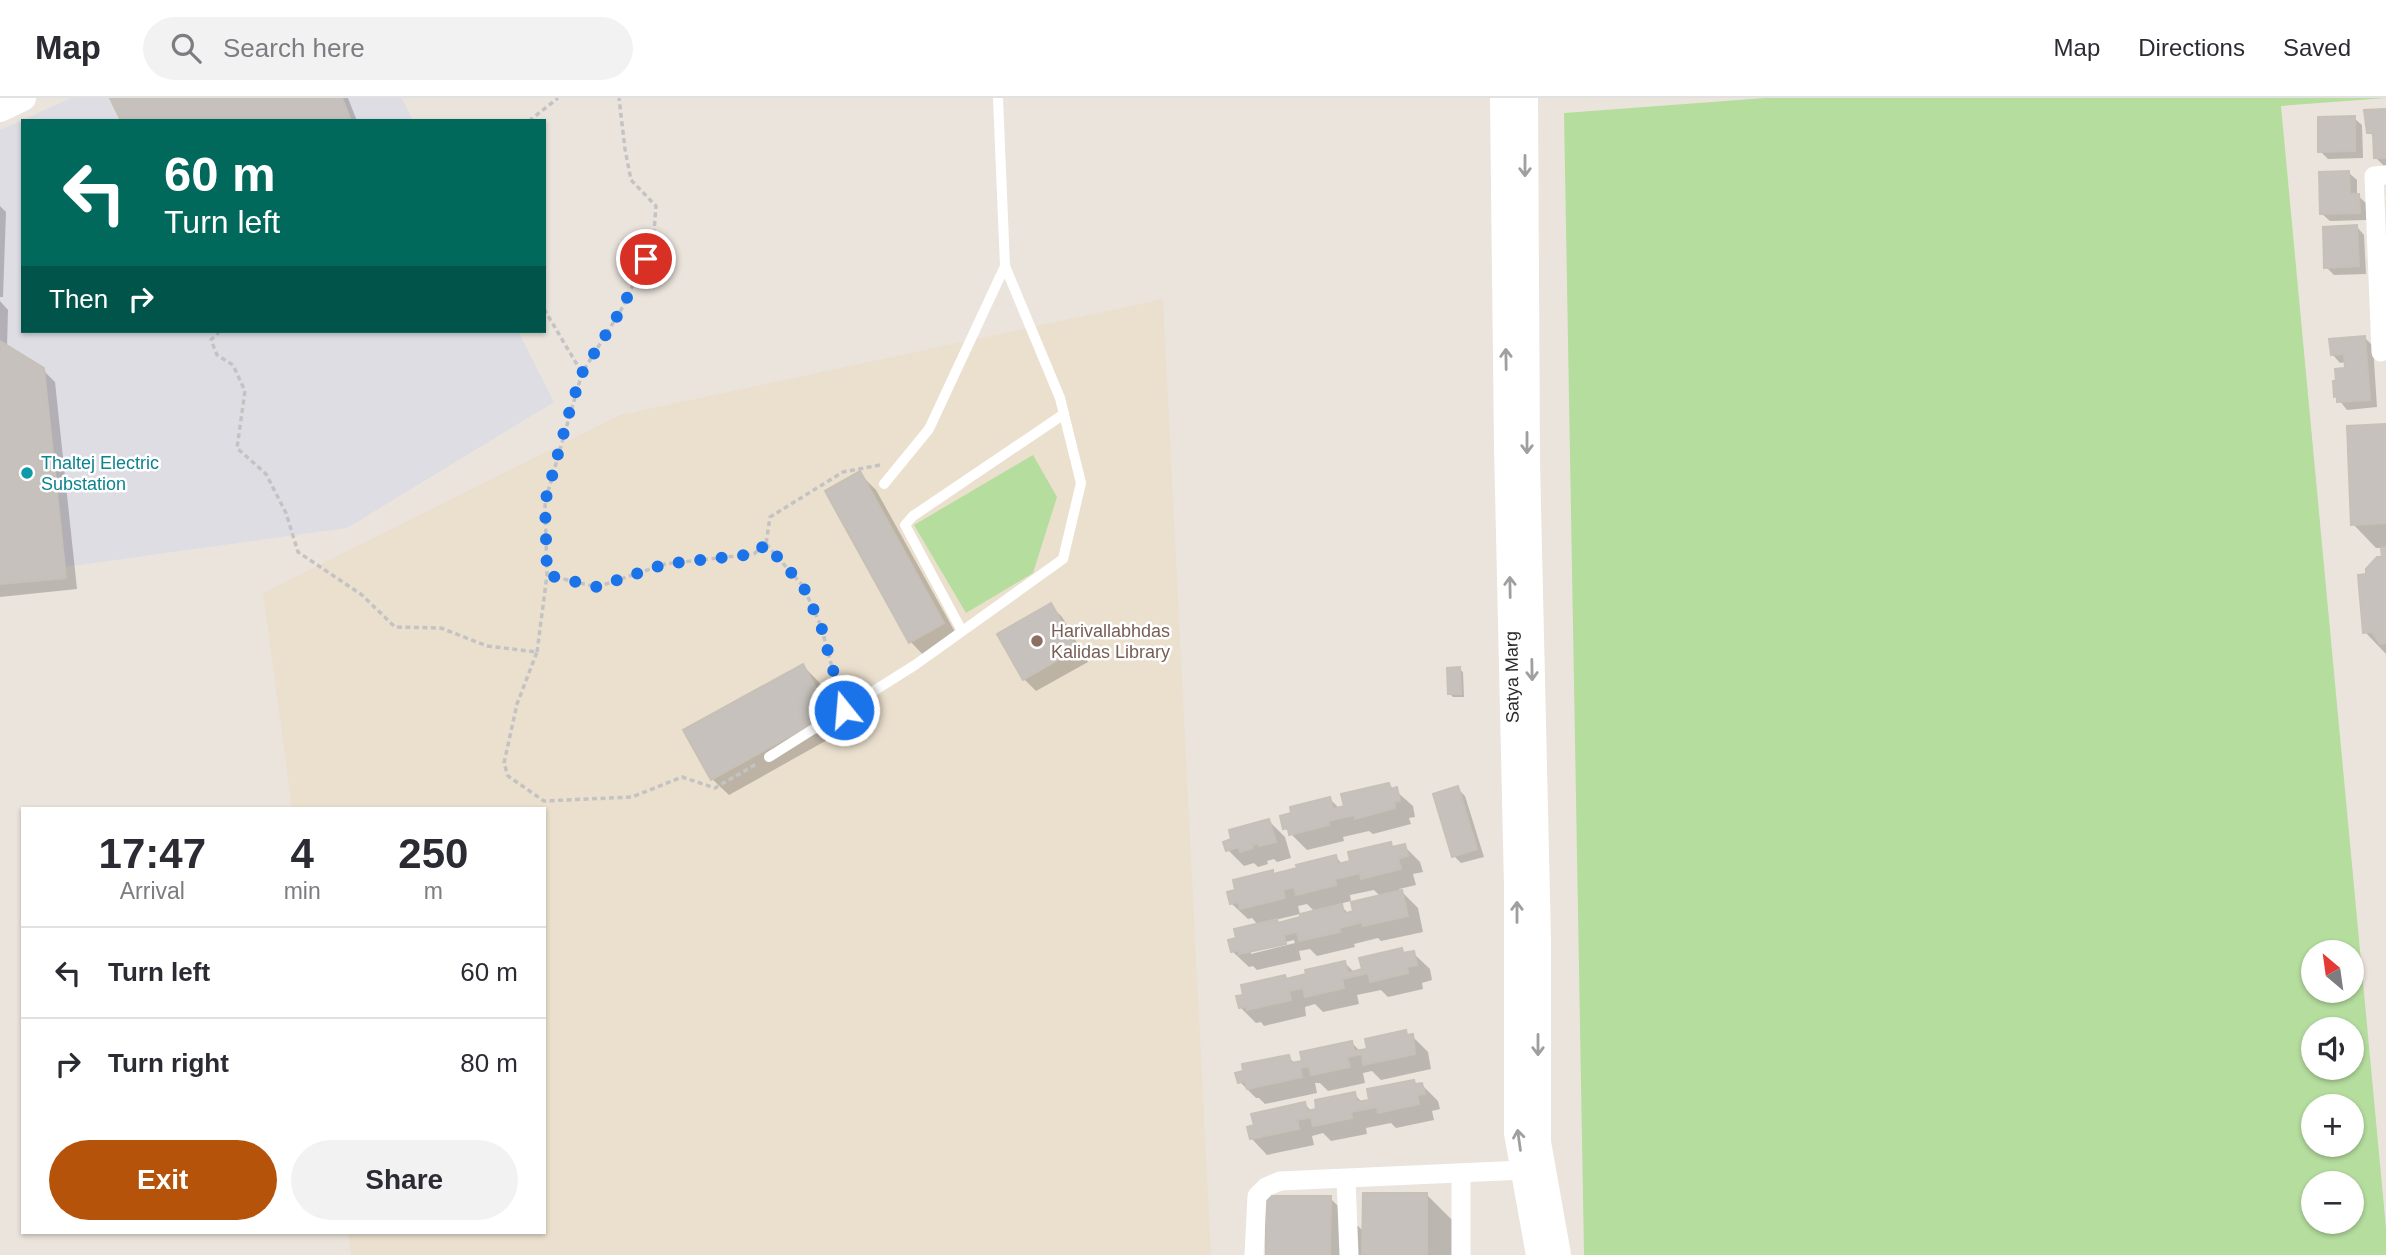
<!DOCTYPE html>
<meta charset="utf-8">
<style>
:root{--surface:#fff;--page:#f2f2f3;--text:#2b2b33;--muted:#7c7c81;--line:#e1e1e2;--accent:#b45309}
body{margin:0;font-family:Helvetica,sans-serif;background:var(--page);color:var(--text);height:100vh;display:flex;flex-direction:column;font-size:26px;white-space:nowrap}
*{box-sizing:border-box;margin:0}
p{font-size:23px;color:var(--muted)}
.icon{flex:none;width:38px;height:38px;fill:none;stroke:currentColor;stroke-width:2;stroke-linecap:round;stroke-linejoin:round}
.map{position:relative;flex:1;overflow:hidden}
.side{position:absolute;left:21px;top:709px;width:525px;height:427px;display:flex;flex-direction:column;background:var(--surface);border-radius:0px;box-shadow:0 2px 5px #0004}
.side>*{flex:none}
.banner{position:absolute;left:21px;top:21px;width:525px;height:214px;border-radius:0px;box-shadow:0 2px 5px #0004;background:#00695c;color:#fff;overflow:hidden}
.needle{width:46px;rotate:331deg}
.tools{position:absolute;left:2301px;top:842px;display:grid;gap:14px}
.tools a{display:grid;place-items:center;width:63px;height:63px;border-radius:50%;background:var(--surface);box-shadow:0 2px 5px #0004;font-size:35px}
.pin{position:absolute;display:grid;place-items:center;width:60px;height:60px;color:#fff;margin:-30px;border:4px solid #fff;border-radius:50%;box-shadow:0 2px 7px #0007}
.me{position:absolute;width:77px;margin:-38px;rotate:343deg;stroke-linejoin:round;filter:drop-shadow(0 0 5px #0008)}
.turn{display:flex;align-items:center;gap:24px;height:147px;padding:0 28px;font-size:32px}
.turn .icon{width:91px;height:91px;stroke-width:2.5}
.turn b{display:block;font-size:49px;line-height:60px}
.then{display:flex;align-items:center;height:66px;padding:0 28px;background:#0003;gap:14px;font-size:26px}
.eta{display:flex;justify-content:space-evenly;align-items:center;height:119px;text-align:center}
.eta b{font-size:42px;font-weight:600;line-height:49px}
.primary-button{display:flex;gap:14px;margin-top:auto;padding:14px 28px}
.primary-button a{flex:1;height:80px;border-radius:42px;background:var(--accent);color:#fff;font-size:28px;font-weight:600;line-height:80px;text-align:center}
.primary-button a+a{background:var(--page);color:var(--text)}
ul{padding:0;list-style:none}
li{display:flex;align-items:center;gap:21px;height:91px;padding:0 28px;border-top:2px solid var(--line)}
li div{flex:1}
li b{display:block;font-size:26px}
li em{font-style:normal}
header{display:flex;align-items:center;gap:42px;box-sizing:border-box;height:98px;padding:0 35px;background:var(--surface);border-bottom:2px solid var(--line)}
header strong{font-size:33px}
nav{display:flex;gap:38px;margin-inline-start:auto;font-size:24px}
.search{width:490px;height:63px;background:var(--page);display:flex;align-items:center;gap:18px;box-sizing:border-box;padding:0 24px;border-radius:38px;color:var(--muted);font-size:26px}
.map>svg:first-child{display:block}
.industrial{fill:#dfdde4}
.education{fill:#ebe0ce}
.green{fill:#b5dd9e;fill-rule:evenodd}
.shadow{fill:#0003;fill-rule:evenodd}
.building{fill:#c6c1bc;stroke:#c6c0b7;stroke-width:2}
.lines{fill:none;stroke-linecap:round;stroke-linejoin:round}
.path{stroke:#c3c3c3;stroke-width:3.5;stroke-dasharray:5 3.5;stroke-linecap:butt}
.service{stroke:#fff;stroke-width:10}
.minor{stroke:#fff;stroke-width:19}
.secondary{stroke:#fff;stroke-width:26}
.oneway{stroke:#9f9f9f}
.route{stroke:#1a73e8;stroke-width:12;stroke-dasharray:0 21.6}
.culture-dot{fill:#0f9aa8;stroke:#fff;stroke-width:2.5}
.education-dot{fill:#8d6e63;stroke:#fff;stroke-width:2.5}
.labels{text-anchor:middle;stroke-width:5;stroke-linejoin:round;paint-order:stroke}
.culture-label{font-size:18px;fill:#0d838f;stroke:#fff;text-anchor:start}
.education-label{font-size:18px;fill:#785e54;stroke:#fff;text-anchor:start}
.street-label{font-size:18px;fill:#2a2a2a;stroke:#fff}
</style>
<header>
<strong>Map</strong>
<div class="search"><svg class="icon" aria-label="search" viewBox="0 0 24 24"><circle cx="10" cy="10" r="6"/><path d="M15 15l6 6"/></svg>Search here</div>
<nav><a>Map</a><a>Directions</a><a>Saved</a></nav>
</header>
<div class="map">
<svg width="2386" height="1157" viewBox="0 0 2386 1157">
<rect width="100%" height="100%" fill="#ebe4dd"/>
<path class="industrial" d="M71,0H402L413,23H23V233H518L554,304L347,430L0,478V32Z"/>
<path class="education" d="M1163,201L1211,1157H351L348,1134H544V710H292L263,495L620,317Z"/>
<g class="green">
<path d="M1765,0H2386L2281,8L2386,1130V1157H1584L1564,15ZM2314,854H2352V892H2314ZM2314,931H2352V970H2314ZM2314,1008H2352V1046H2314ZM2314,1085H2352V1124H2314Z"/>
<path d="M1033,357L1057,399L1033,475L966,515L914,427Z"/>
</g>
<g class="shadow">
<path d="M112,0H348L357,23H122Z"/>
<path d="M2386,13V67L2384,68L2376,60L2375,40L2369,34Z"/>
<path d="M2354,20L2362,27L2363,60L2328,61L2320,53Z"/>
<path d="M2349,75L2357,82V97L2366,105L2367,122L2330,123L2322,116Z"/>
<path d="M0,108L6,114L3,199H0Z"/>
<path d="M2357,129L2364,137L2366,176L2334,177L2326,169Z"/>
<path d="M0,203L8,212L7,249L42,271L55,284L77,491L0,499Z"/>
<path d="M2365,240L2373,248L2377,309L2347,312L2336,298L2347,271L2346,264L2340,265L2333,257Z"/>
<path d="M2386,328V556L2365,534L2368,478L2384,461L2383,450H2376L2353,426Z"/>
<path d="M860,376L876,392L959,541L926,560L910,543Z"/>
<path d="M1050,507L1062,519L1088,564L1036,593L1024,581Z"/>
<path d="M803,568L819,584L845,632L729,697L712,681Z"/>
<path d="M1459,571L1463,574L1464,599H1453L1450,596Z"/>
<path d="M1389,687L1413,708L1415,719L1409,720L1411,726L1373,736L1369,733L1343,739L1344,743L1307,752L1285,730L1330,701L1340,711Z"/>
<path d="M1457,690L1465,698L1484,759L1461,765L1454,758Z"/>
<path d="M1269,723L1285,739L1291,760L1277,764L1274,761L1267,763L1268,766L1258,769L1254,765L1244,768L1228,752Z"/>
<path d="M1390,746L1395,750L1404,748L1420,764L1423,774L1413,776L1416,787L1399,791L1418,810L1423,834L1381,843L1378,840L1354,846L1355,849L1317,858L1310,851L1299,853L1301,862L1257,872L1253,868L1249,869L1232,853L1238,842L1258,827L1252,820L1248,821L1231,805L1272,774L1275,777L1336,759L1343,767ZM1374,792L1381,799L1349,816L1339,806L1351,803L1350,797ZM1307,806L1315,814L1280,826L1275,822L1300,816L1298,808ZM1294,842L1295,845L1251,856V852Z"/>
<path d="M1402,852L1406,856L1413,855L1430,871L1432,882L1422,885L1423,891L1388,899L1381,892L1357,897L1359,906L1323,914L1315,906L1305,909L1306,918L1264,928L1261,924L1256,925L1240,909L1284,879L1288,882L1345,865L1355,875Z"/>
<path d="M1405,934L1409,938H1412L1428,954L1431,971L1381,982L1372,973L1363,975L1365,985L1328,993L1320,985H1315L1317,995L1265,1006L1259,1000H1256L1240,984L1288,959L1296,966L1352,945L1361,954Z"/>
<path d="M1413,984L1417,988L1422,987L1438,1003L1440,1011L1432,1013L1434,1022L1396,1030L1391,1025L1366,1030L1367,1036L1331,1043L1323,1035L1312,1038L1314,1047L1267,1057L1251,1040L1305,1006L1312,1014L1354,996L1363,1005Z"/>
<path d="M1427,1097L1468,1138V1157H1267L1330,1100L1364,1134Z"/>
</g>
<g class="building">
<path d="M110,0H342L351,23H121Z"/>
<path d="M2386,11V60H2374L2373,35H2367L2364,12Z"/>
<path d="M2355,18V53L2318,54V19Z"/>
<path d="M2349,73L2350,96H2359L2360,115L2320,116L2319,74Z"/>
<path d="M2357,127L2359,168L2324,170L2323,129Z"/>
<path d="M2365,238L2370,302L2337,304V298L2334,299L2333,283H2336L2335,271L2345,270L2344,256L2331,257L2329,241Z"/>
<path d="M0,243L44,270L66,480L0,486Z"/>
<path d="M2386,326V425L2351,427L2347,328Z"/>
<path d="M860,373L944,525L909,545L825,393Z"/>
<path d="M2386,449V545L2380,546L2372,534L2363,535L2358,477L2366,476V471L2377,459H2382L2381,450Z"/>
<path d="M1051,505L1077,551L1023,582L997,536Z"/>
<path d="M803,566L830,616L711,682L683,632Z"/>
<path d="M1460,569L1461,596H1448L1447,570Z"/>
<path d="M1389,685L1391,691L1397,689L1400,703L1394,704L1395,710L1355,721L1354,717L1328,723L1329,727L1289,737L1288,730L1283,731L1280,718L1291,715L1290,709L1330,699L1333,711L1344,708L1341,696Z"/>
<path d="M1458,688L1477,751L1452,759L1433,696Z"/>
<path d="M1269,721L1276,744L1259,748L1258,745L1252,747L1253,750L1240,754L1239,749L1226,753L1223,744L1231,741L1229,732Z"/>
<path d="M1391,744L1392,749L1405,746L1408,758L1398,760L1401,771L1361,781L1360,775L1335,781L1336,787L1296,797L1294,789L1283,792L1285,800L1240,811L1238,804L1230,806L1227,794L1235,792L1233,782L1273,772V776L1297,770L1296,767L1336,757L1338,766L1350,763L1348,754Z"/>
<path d="M1402,792L1408,818L1363,828L1362,824L1339,830L1340,834L1299,843L1297,834L1284,837L1286,846L1239,856L1238,852L1231,854L1228,842L1236,840L1234,831L1277,821L1278,825L1300,819V816L1342,806L1344,816L1353,813L1351,804Z"/>
<path d="M1402,850L1403,855L1414,853L1417,867L1407,869L1408,875L1370,884L1368,875L1342,881L1344,890L1305,899L1303,890L1289,893L1291,902L1247,912L1246,908L1239,910L1236,898L1243,897L1241,887L1285,877L1286,881L1306,876L1305,872L1345,863L1348,875L1362,871L1359,860Z"/>
<path d="M1406,932L1407,937L1413,936L1415,956L1363,967L1362,956L1347,959L1350,969L1311,977L1309,968L1300,970L1302,979L1247,991L1245,983L1238,985L1235,975L1243,973L1242,966L1289,957L1291,965L1302,963L1300,954L1352,943L1354,953L1367,951L1365,941Z"/>
<path d="M1414,982L1415,986L1422,985L1425,996L1417,997L1419,1006L1378,1015L1377,1009L1351,1014L1352,1020L1313,1028L1311,1019L1297,1022L1299,1031L1250,1041L1247,1029L1254,1027L1251,1016L1305,1004L1307,1013L1316,1011L1315,1002L1355,994L1357,1004L1369,1002L1367,991Z"/>
<path d="M1363,1095H1427V1157H1362Z"/>
<path d="M1266,1098H1331L1330,1157H1266Z"/>
</g>
<g class="lines">
<g class="path">
<path d="M529,23L558,0"/>
<path d="M544,211L582,275"/>
<path d="M220,233L211,242L217,257L233,267L245,293L237,350L266,376L286,415L298,454L362,497L395,529L441,530L487,548L537,554L517,606L504,665L508,678L544,703L632,699L682,679L715,690L758,665"/>
<path d="M766,446L803,488L821,528L840,599"/>
<path d="M547,477L597,489L665,466L754,456L766,446L770,419L843,374L880,367"/>
<path d="M537,554L547,477L545,404L582,275L621,212L653,146L656,108L631,82L625,51L619,0"/>
</g>
<g class="service">
<path d="M884,386L929,331L1005,168"/>
<path d="M962,533L905,427L913,418L1064,316"/>
<path d="M769,659L915,567L1063,461L1081,385L1060,300L1005,168L998,0"/>
</g>
<g class="minor">
<path d="M2381,254L2374,78L2386,77"/>
<path d="M1346,1081L1349,1157"/>
<path d="M1254,1157L1257,1098L1266,1089L1280,1083L1524,1072"/>
<path d="M1461,1157V1075"/>
</g>
<g class="secondary">
<path d="M1503,0L1507,348L1517,788V1035L1539,1157"/>
<path d="M1525,0L1527,364L1538,843V1044L1558,1157"/>
<path d="M0,11L23,0"/>
</g>
</g>
<defs><path id="oneway-shaft" d="M-6 0H5M1.5-3L5.5 0L1.5 3" fill="none" stroke-width="1.6" stroke-linecap="round" stroke-linejoin="round" transform="scale(1.75)"/></defs>
<g class="oneway">
<use href="#oneway-shaft" transform="translate(1525 68) rotate(90)"/>
<use href="#oneway-shaft" transform="translate(1506 261) rotate(-91)"/>
<use href="#oneway-shaft" transform="translate(1527 345) rotate(90)"/>
<use href="#oneway-shaft" transform="translate(1510 489) rotate(-91)"/>
<use href="#oneway-shaft" transform="translate(1532 572) rotate(89)"/>
<use href="#oneway-shaft" transform="translate(1517 814) rotate(-90)"/>
<use href="#oneway-shaft" transform="translate(1538 947) rotate(90)"/>
<use href="#oneway-shaft" transform="translate(1519 1042) rotate(-98)"/>
</g>
<g class="lines">
<path class="route" d="M646,161L621,212L582,275L571,308L545,404L547,477L597,489L665,466L754,456L766,446L803,488L821,528L844,612"/>
</g>
<circle class="culture-dot" cx="27" cy="375" r="7"/>
<circle class="education-dot" cx="1037" cy="543" r="7"/>
<g class="labels">
<g class="culture-label">
<text x="41" y="371">Thaltej Electric<tspan x="41" dy="21">Substation</tspan></text>
</g>
<g class="education-label">
<text x="1051" y="539">Harivallabhdas<tspan x="1051" dy="21">Kalidas Library</tspan></text>
</g>
<g class="street-label">
<text transform="translate(1512 579) rotate(-91)" y="6">Satya Marg</text>
</g>
</g>
</svg>
<div class="tools">
<a><svg class="needle" viewBox="-14 -14 28 28"><path d="M0-13l5 13h-10z" fill="#e53935"/><path d="M0 13l5-13h-10z" fill="#7c7c81"/></svg></a>
<a><svg class="icon" aria-label="sound" viewBox="0 0 24 24"><path d="M4 9h4l5-4v14l-5-4H4zM17 9q2 3 0 6"/></svg></a>
<a>+</a>
<a>−</a>
</div>
<div class="pin" style="left:646px;top:161px;background:#d93025"><svg class="icon" aria-label="arrive" viewBox="0 0 24 24"><path d="M6 21V4h12l-3 4 3 4H6"/></svg></div>
<svg class="me" style="left:844px;top:612px" viewBox="-20 -20 40 40"><circle r="17" fill="#1a73e8" stroke="#fff" stroke-width="3"/><path d="M0-11L8 9 0 5-8 9z" fill="#fff"/></svg>
<div class="banner">
<div class="turn"><svg class="icon" aria-label="left" viewBox="0 0 24 24"><path d="M17 20v-9H6M10 6l-5 5 5 5"/></svg><div><b>60 m</b>Turn left</div></div>
<div class="then">Then<svg class="icon" aria-label="right" viewBox="0 0 24 24"><path d="M7 20v-9h11M14 6l5 5-5 5"/></svg></div>
</div>
<section class="side">
<div class="eta">
<div><b>17:47</b><p>Arrival</p></div>
<div><b>4</b><p>min</p></div>
<div><b>250</b><p>m</p></div>
</div>
<ul>
<li><svg class="icon" aria-label="left" viewBox="0 0 24 24"><path d="M17 20v-9H6M10 6l-5 5 5 5"/></svg><div><b>Turn left</b></div><em>60 m</em></li>
<li><svg class="icon" aria-label="right" viewBox="0 0 24 24"><path d="M7 20v-9h11M14 6l5 5-5 5"/></svg><div><b>Turn right</b></div><em>80 m</em></li>
</ul>
<div class="primary-button"><a>Exit</a><a>Share</a></div>
</section>
</div>
